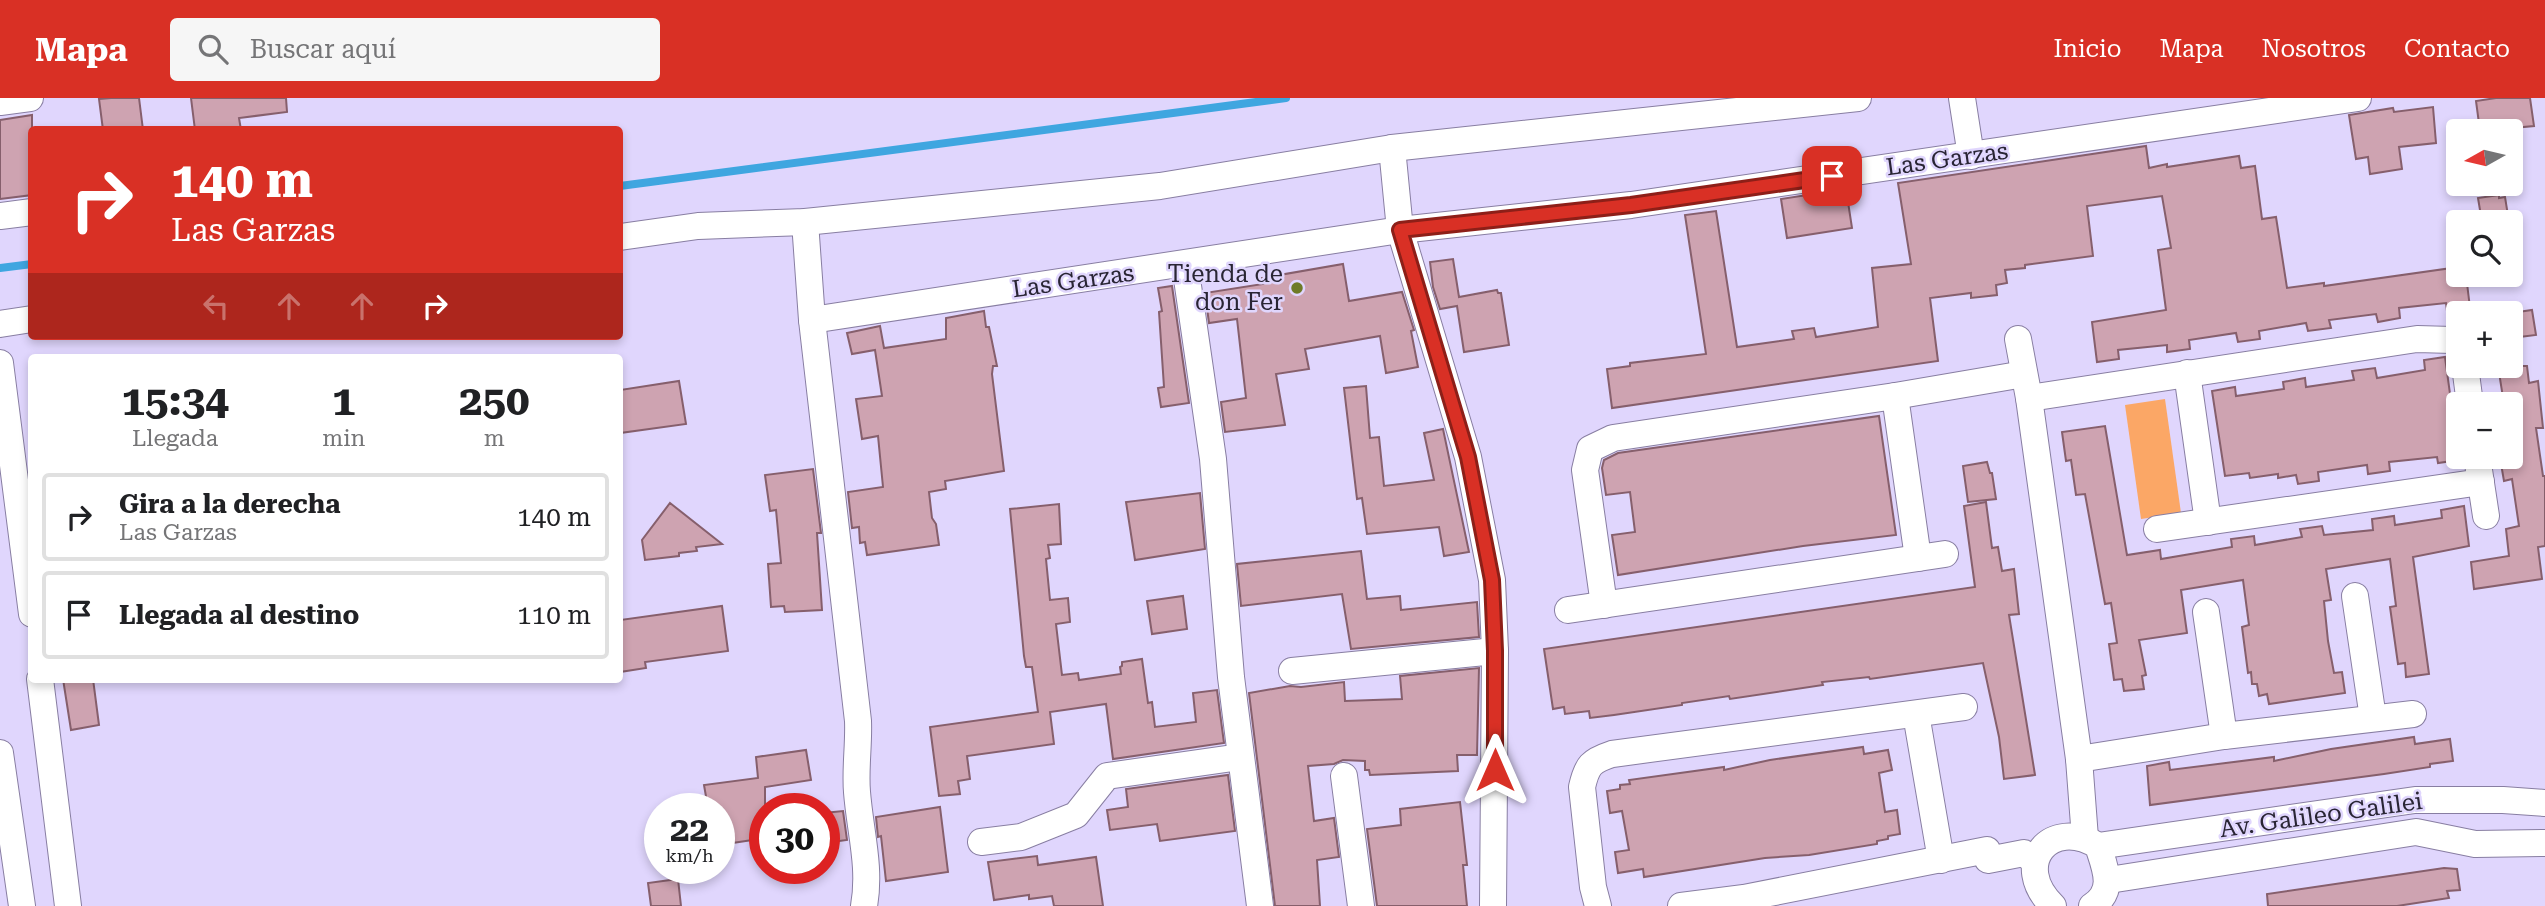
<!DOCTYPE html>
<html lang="es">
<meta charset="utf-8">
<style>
:root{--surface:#fff;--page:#f6f6f6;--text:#202124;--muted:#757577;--line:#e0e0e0;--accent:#d93025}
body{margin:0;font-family:"Roboto Serif",serif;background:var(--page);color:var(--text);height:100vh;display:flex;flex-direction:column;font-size:26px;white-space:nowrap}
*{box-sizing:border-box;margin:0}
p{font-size:23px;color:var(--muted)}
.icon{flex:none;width:38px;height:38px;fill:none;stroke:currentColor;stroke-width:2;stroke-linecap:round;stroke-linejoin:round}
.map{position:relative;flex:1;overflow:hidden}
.panel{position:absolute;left:28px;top:256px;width:595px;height:329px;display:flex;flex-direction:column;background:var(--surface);border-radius:7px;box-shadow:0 4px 10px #0003}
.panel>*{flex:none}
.banner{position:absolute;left:28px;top:28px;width:595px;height:214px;border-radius:7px;box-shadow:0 4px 10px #0003;background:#d93025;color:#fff;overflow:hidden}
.needle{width:46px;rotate:262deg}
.buttons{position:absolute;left:2446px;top:21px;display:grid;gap:14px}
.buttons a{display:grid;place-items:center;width:77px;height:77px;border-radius:7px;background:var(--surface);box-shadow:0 4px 10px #0003;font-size:35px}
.speed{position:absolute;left:644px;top:695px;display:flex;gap:14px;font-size:35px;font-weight:700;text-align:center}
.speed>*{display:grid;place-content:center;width:91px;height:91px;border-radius:50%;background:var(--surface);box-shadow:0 4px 10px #0003;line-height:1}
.speed small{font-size:18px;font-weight:400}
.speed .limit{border:10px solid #d22;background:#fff;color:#111}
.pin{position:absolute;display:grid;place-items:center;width:60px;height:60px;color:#fff;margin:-30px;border-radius:14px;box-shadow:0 4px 10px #0006}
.me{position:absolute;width:77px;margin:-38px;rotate:0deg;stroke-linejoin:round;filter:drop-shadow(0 0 5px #0008)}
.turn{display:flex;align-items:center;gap:24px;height:147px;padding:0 28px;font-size:32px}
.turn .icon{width:91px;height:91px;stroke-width:2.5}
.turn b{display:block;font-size:49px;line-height:60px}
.lanes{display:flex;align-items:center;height:66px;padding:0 28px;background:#0003;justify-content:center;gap:35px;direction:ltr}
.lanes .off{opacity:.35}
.eta{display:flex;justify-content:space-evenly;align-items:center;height:119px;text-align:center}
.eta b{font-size:42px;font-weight:700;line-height:49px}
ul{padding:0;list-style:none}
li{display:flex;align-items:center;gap:21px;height:88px;margin:0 14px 10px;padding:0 14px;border:4px solid var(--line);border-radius:7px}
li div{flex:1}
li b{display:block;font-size:26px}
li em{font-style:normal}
header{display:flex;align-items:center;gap:42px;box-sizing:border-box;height:98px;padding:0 35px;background:var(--accent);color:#fff}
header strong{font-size:33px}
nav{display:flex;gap:38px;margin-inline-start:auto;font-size:24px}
.search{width:490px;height:63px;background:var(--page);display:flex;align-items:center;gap:18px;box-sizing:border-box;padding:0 24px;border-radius:7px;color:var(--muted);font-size:26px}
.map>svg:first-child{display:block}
.green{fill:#fba766}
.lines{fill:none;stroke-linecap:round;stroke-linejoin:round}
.stream{stroke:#3fa6e0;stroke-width:8}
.building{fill:#cea3b1;stroke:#865f6c;stroke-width:2}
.minor-casing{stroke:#887ea2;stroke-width:28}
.minor{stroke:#fff;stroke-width:26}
.route-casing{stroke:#8d1f18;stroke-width:18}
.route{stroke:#d93025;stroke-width:12}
.poi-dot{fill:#6e7b27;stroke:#e0d6fd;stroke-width:2.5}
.labels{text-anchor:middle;stroke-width:5;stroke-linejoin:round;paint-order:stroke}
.street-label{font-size:24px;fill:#292534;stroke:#e0d6fd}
.poi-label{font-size:24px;fill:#292534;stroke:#e0d6fd;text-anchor:end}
</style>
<header>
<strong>Mapa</strong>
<div class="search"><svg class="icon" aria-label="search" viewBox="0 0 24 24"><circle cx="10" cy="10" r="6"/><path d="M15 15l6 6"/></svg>Buscar aquí</div>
<nav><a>Inicio</a><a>Mapa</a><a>Nosotros</a><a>Contacto</a></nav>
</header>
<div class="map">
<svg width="2545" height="808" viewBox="0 0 2545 808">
<rect width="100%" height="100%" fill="#e0d6fd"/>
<path class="green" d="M2165,301L2181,415L2141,421L2125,307Z"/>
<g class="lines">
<g class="stream">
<path d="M620,88L1286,0"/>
<path d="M0,170L32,166"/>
</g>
</g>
<g class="building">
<path d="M111,0H139L143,32H103L99,1Z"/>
<path d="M191,0H286L287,14L239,20L241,32H195Z"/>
<path d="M2496,0H2530L2534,28L2480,33L2476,3Z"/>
<path d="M2433,9L2436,45L2399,49L2402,71L2370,76L2368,59L2356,61L2349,17L2393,10L2394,14Z"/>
<path d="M32,17V97L0,101V22Z"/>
<path d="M2146,48L2149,70L2167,66V69L2239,58L2241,70L2255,68L2262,121L2276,119L2287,190L2324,185V188L2459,169V177H2466L2470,210L2447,213L2446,205L2399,210L2400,220L2378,224L2376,216L2329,222L2331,230L2308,233L2306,225L2259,233L2260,241L2238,244L2236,235L2189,242L2190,251L2167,254V247L2118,252L2119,261L2097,264L2092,224L2166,212L2158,152L2171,150L2162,98L2087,108L2093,158L2025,167V170L2005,172L2007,185L1996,187L1997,197L1971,200V195L1930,200L1938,263L1612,310L1607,271L1630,268V265L1706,256L1685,117L1716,113L1737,249L1794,241L1792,233L1814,230L1816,239L1878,229L1872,170L1911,166L1898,85Z"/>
<path d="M1846,91L1852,130L1787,140L1781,101Z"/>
<path d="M2499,97V100L2505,99L2509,124H2482L2478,100Z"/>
<path d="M1453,161L1459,199L1497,192L1498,195H1501L1509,247L1464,254L1457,208L1440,211L1433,189L1430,164Z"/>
<path d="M1343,166L1349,203L1402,194L1414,232L1411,233L1418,269L1386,275L1380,238L1305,251L1309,271L1276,276L1285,327L1225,334L1221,304L1246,300L1237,221L1209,225L1205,195L1263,186L1262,180Z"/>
<path d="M1172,188L1189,305L1161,309L1158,290L1164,289L1159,214L1162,213L1158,190Z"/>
<path d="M2532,212L2536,237L2511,240V215Z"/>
<path d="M984,213L986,229H989L997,268H993L992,276L1004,373L945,383L946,391L929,394L932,420L936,426L939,447L867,457L865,444L860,445L859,429L852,430L848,394L883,389L878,338L862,341L856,301L882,298L875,252L852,256L847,235L880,228L884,250L946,241V220Z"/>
<path d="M2445,259L2459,362L2438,365L2437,359L2389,364L2390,373L2368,376L2367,367L2318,374L2319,383L2298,386L2296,377L2278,380V376L2250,380L2249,375L2225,378L2212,293L2235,289L2236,298L2284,291L2283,284L2305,280L2306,289L2354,282L2352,273L2375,270L2377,280L2425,272L2424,262Z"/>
<path d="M2498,268H2527L2529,285L2538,283L2543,330H2536L2543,378H2545V448L2538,449L2542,481L2474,491L2471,464L2509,458L2506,431L2519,428L2512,381L2504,383L2500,360L2511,359V306H2504Z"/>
<path d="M679,283L686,326L620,335V292Z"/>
<path d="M1366,288L1370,340L1379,339L1384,388L1434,382L1424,335L1443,331L1469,454L1444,458L1439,429L1367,436L1362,400L1357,401L1344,290Z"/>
<path d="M1879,318L1896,437L1803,448L1618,477L1612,437L1635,434L1630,394L1606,397L1602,370L1604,362L1618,355Z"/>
<path d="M2105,328L2127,457L2160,452L2161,461L2232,449L2231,441L2254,438L2255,447L2302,439L2300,431L2322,428L2324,437L2373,432L2372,421L2394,418L2395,427L2442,420L2441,412L2464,408L2469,448L2413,459L2429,576L2406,579L2405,565L2398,566L2390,509L2396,508L2390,461L2326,471L2331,502L2324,503L2328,543L2334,575L2342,574L2345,595L2269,606L2267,596L2259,598L2257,586H2252L2251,574L2248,575L2242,529L2249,527L2243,482L2181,492L2187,535L2139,542L2146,577L2142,578L2144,591L2124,593L2122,581L2114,582L2109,546L2117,545L2111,505L2105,506L2085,396L2076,397L2071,362L2066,363L2062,334Z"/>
<path d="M1987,364L1990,375H1992L1996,401L1968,404L1963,368Z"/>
<path d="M813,371L821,435H817L822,512L785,514L784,508L771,509L768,466L781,465L776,412L770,413L765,377Z"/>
<path d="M1200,395L1205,451L1135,462L1126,404Z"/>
<path d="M1986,404L1992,450L1998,449L2002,473L2014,471L2019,516L2009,517L2035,677L2004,681L1999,639L1983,565L1870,581L1869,579L1822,584L1823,587L1730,601L1729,598L1682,605V607L1614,617L1590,620L1589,613L1565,616L1564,609L1553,611L1544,551L1975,489L1964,408Z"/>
<path d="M670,405L722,446L696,449L697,453L679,455V458L645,462L642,442Z"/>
<path d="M1059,406L1061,446L1048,447L1050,460L1046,461L1050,502L1068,500L1070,524L1056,526L1062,577L1078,575L1079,582L1121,576L1120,569L1122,568V564L1142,561L1148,605L1152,604L1155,629L1196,624L1193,595L1217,592L1224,645L1113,661L1106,606L1050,614L1054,646L967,658L970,681L958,683L960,696L939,698L930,629L1038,614L1032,569H1026L1024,558L1010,411Z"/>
<path d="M1361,453L1367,501L1400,498L1401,512L1477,504L1479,539L1351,551L1342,496L1241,508L1237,466Z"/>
<path d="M1183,498L1187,531L1152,536L1147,503Z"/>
<path d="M722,508L728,553L645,564L646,570L620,574V522Z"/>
<path d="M1479,570L1477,657H1457L1458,673L1370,677L1369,672H1365V663L1343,662L1334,666L1308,668L1314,723L1334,720L1339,759L1317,762L1320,808H1275L1249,595L1290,588L1301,589L1344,584L1345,603L1402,601L1400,578Z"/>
<path d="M63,581H93L99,627L71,632Z"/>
<path d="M2414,639L2415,646L2450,641L2453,663L2430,666V669L2384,676L2150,707L2147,668L2169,664L2170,672L2274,659V663L2331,651Z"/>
<path d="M1863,649L1864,656L1888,652L1892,672L1879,675L1885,714L1897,712L1900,736L1888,738V741L1877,743V746L1809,757L1765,760L1644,779L1643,771L1618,775L1615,754L1629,752L1622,713L1610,715L1607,693L1620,691V687L1630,686L1629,682L1724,669V672L1770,662Z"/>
<path d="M806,652L811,682L765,689V740L719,747V710H708L704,687L758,680L756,659Z"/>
<path d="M1228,677L1235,733L1160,743L1157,726L1110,732L1107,712L1128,709L1126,691Z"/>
<path d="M1460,704L1467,767H1463L1467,808H1377L1367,731L1401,727L1400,711Z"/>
<path d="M940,709L948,774L886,783L881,738L878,739L876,719Z"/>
<path d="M843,713L847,742L824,745V715Z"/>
<path d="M1037,758L1038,767L1096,759L1103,808H1054L1052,798L1029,801V797L994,802L988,764Z"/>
<path d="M2444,770L2457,771L2460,792L2447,793L2449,800L2397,808H2268L2267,796Z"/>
<path d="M678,781L681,808H651L648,785Z"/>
</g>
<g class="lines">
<g class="minor-casing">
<g id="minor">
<path d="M1962,0L1971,58"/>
<path d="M0,4L30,0"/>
<path d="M1392,50L1400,132L1468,359L1492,482L1495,553L1493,808"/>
<path d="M0,118L32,114"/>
<path d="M805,124L812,222L858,623C859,647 855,671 857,694C860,733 871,769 864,808"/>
<path d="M620,139L698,128L805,124L1160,88L1392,50L1858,0"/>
<path d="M1185,167L1213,361L1231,579L1260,808"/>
<path d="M812,222L1400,132L1631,107L2358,0"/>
<path d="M0,226L32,221"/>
<path d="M2018,241L2029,300L2079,661L2085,740"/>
<path d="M0,265L32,516"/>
<path d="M2465,268L2470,306"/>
<path d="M2187,275L2208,424"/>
<path d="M1895,298L1918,460"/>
<path d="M2029,300L2417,241L2452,242L2459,249"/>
<path d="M2477,359L2486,418"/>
<path d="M2157,431L2481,384"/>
<path d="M2355,498L2373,620"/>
<path d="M1604,507L1585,372L1590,351L1613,340L1895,298L2024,276"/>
<path d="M1568,512L1945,456"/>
<path d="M2206,514L2224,638"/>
<path d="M1292,573L1495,553"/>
<path d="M40,581L68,808"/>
<path d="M1916,616L1941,762"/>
<path d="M0,655L22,808"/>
<path d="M2079,661L2224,638L2413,616"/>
<path d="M1344,678L1361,808"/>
<path d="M981,744L1021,739L1076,717L1107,678L1240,659"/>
<path d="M2098,748L2415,702H2503L2545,705"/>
<path d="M2109,782L2416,734L2475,746L2545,745"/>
<path d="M1598,808L1593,789L1582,689C1587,667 1591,663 1612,656L1964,609"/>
<path d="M1681,808L1744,800L1987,752L1988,762L2024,755L2035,764"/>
<path d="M2053,808C2010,766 2051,718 2098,748C2105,770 2116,793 2092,808"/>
</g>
</g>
<use href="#minor" class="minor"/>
</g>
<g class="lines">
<g class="route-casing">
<path id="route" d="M1495,672V553L1492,482L1468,359L1400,132L1631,107L1832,78"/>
</g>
<use href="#route" class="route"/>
</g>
<circle class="poi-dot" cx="1297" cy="190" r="7"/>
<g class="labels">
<g class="street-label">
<text transform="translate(1947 61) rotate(-8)" y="8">Las Garzas</text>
<text transform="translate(1073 183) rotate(-8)" y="8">Las Garzas</text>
<text transform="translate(2321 717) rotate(-8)" y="8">Av. Galileo Galilei</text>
</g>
<g class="poi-label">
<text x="1283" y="184">Tienda de<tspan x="1283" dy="28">don Fer</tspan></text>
</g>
</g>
</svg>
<div class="buttons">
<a><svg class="needle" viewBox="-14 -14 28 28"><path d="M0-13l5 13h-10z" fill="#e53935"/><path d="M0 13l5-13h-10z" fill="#757577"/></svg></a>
<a><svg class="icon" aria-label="search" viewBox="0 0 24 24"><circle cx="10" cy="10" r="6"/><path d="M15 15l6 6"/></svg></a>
<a>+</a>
<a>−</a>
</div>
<div class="speed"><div>22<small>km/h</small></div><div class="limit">30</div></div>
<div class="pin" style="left:1832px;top:78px;background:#d93025"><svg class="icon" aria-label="arrive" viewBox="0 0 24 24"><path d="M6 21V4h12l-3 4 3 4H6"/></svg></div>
<svg class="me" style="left:1495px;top:672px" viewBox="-20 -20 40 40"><path d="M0-17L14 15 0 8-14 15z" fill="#d93025" stroke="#fff" stroke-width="4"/></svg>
<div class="banner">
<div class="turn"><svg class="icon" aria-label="right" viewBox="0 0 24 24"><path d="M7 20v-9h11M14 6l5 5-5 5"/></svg><div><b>140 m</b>Las Garzas</div></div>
<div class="lanes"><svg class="icon off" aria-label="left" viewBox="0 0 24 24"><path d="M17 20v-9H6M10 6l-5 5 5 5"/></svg><svg class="icon off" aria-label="ahead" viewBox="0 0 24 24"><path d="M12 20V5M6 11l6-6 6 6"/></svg><svg class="icon off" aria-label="ahead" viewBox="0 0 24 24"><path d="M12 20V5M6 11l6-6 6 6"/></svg><svg class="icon" aria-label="right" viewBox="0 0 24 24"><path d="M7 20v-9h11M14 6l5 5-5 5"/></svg></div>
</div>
<section class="panel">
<div class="eta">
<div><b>15:34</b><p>Llegada</p></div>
<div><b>1</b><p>min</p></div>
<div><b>250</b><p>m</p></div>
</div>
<ul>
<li><svg class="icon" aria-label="right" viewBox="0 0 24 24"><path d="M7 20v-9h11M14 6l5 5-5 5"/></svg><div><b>Gira a la derecha</b><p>Las Garzas</p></div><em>140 m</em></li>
<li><svg class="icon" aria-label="arrive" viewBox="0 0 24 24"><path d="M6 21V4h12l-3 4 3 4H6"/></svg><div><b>Llegada al destino</b></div><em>110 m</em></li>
</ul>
</section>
</div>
